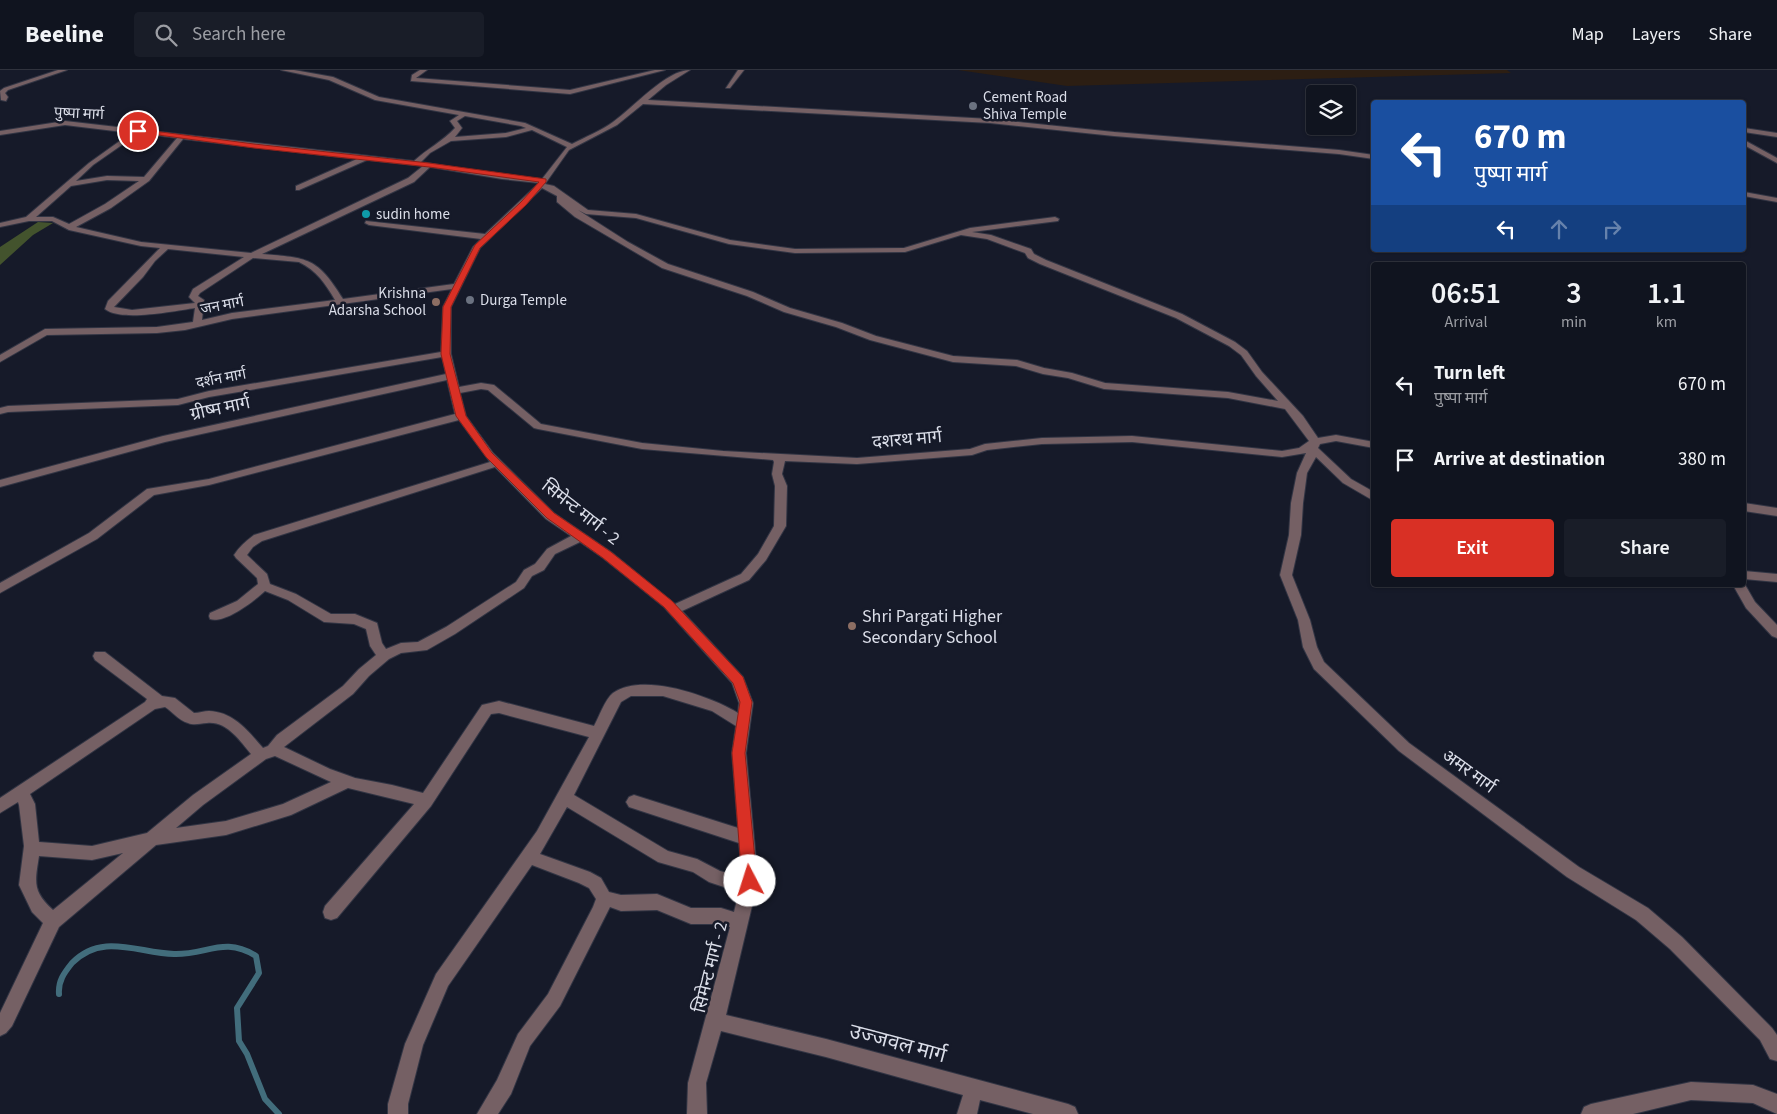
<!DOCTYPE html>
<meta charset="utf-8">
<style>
:root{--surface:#10141f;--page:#191d28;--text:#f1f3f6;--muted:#9c9ea4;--line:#30333d;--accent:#d93025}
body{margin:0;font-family:"Source Sans 3","Noto Sans Devanagari",sans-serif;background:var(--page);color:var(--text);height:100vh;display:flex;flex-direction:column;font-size:19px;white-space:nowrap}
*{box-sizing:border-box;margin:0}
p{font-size:16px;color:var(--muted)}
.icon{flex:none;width:28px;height:28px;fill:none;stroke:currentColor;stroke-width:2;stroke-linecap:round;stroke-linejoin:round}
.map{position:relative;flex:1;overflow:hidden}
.panel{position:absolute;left:1371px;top:192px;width:375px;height:325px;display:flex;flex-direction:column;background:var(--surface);border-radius:5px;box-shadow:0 1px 4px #0004,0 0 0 1px var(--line)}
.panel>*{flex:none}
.top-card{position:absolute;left:1371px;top:30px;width:375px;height:152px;border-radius:5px;box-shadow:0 1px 4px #0004,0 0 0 1px var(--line);background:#1a4fa0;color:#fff;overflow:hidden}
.tools{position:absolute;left:1306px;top:15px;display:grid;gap:10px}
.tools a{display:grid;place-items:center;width:50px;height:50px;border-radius:5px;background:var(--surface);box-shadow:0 1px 4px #0004,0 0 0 1px var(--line);font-size:25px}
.pin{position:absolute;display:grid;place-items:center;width:42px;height:42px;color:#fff;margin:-21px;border:2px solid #fff;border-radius:50%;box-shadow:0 1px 5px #0007}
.me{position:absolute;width:55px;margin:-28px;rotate:355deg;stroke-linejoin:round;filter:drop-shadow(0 0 4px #0008)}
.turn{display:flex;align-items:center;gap:18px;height:105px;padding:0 20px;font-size:22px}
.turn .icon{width:65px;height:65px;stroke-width:2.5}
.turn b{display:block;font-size:35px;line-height:42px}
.lanes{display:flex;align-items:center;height:48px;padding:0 20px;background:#0003;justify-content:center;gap:25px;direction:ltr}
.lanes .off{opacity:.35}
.eta{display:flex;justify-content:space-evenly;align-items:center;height:85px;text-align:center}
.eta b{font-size:30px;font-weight:600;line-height:35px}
.cta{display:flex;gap:10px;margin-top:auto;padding:10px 20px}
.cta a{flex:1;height:58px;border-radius:5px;background:var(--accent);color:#fff;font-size:20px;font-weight:600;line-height:58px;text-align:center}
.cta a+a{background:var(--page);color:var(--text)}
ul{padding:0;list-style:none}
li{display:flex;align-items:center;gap:15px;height:75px;padding:0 20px}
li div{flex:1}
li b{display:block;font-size:19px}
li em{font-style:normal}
header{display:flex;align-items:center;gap:30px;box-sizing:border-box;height:70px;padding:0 25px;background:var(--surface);border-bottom:1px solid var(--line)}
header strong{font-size:24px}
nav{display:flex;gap:28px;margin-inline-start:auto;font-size:18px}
.search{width:350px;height:45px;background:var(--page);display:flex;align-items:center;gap:12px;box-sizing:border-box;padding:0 18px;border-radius:5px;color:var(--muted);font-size:19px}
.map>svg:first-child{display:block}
.industrial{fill:#2c1e13}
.forest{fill:#43532d}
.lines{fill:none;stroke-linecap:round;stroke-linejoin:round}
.stream{stroke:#426d7c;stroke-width:6}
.minor-casing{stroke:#323544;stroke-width:2}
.minor{fill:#756064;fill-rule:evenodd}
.route{fill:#d93025;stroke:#8d1f18}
.worship-dot{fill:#6b7280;stroke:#161a29;stroke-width:2}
.culture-dot{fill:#0f9aa8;stroke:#161a29;stroke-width:2}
.education-dot{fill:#8d6e63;stroke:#161a29;stroke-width:2}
.labels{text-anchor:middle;stroke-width:5;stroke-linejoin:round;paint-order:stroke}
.far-poi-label{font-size:15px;fill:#dbdee9;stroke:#161a29;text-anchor:start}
.far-street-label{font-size:15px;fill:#dbdee9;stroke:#161a29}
.street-label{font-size:18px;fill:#dbdee9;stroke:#161a29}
.poi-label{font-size:18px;fill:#dbdee9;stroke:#161a29;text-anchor:start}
.near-street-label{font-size:21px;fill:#dbdee9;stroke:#161a29}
</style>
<header>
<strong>Beeline</strong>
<div class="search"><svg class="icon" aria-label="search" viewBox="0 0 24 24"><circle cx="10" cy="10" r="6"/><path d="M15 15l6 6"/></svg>Search here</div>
<nav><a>Map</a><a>Layers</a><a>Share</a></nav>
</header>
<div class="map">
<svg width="1777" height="1044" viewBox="0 0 1777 1044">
<rect width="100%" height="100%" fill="#161a29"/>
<path class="industrial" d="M958,0H1507L1511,3L1067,16Z"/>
<path class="forest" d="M38,152L53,153L33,165L0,195V177Z"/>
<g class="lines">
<path class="stream" d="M59,924C58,911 64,903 72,893C102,862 138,883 174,884C207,885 224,866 256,886L259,903L237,938L239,971L247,984L265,1029L279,1044"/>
<g class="minor-casing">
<g id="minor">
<path d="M58,0H67L8,20L5,23L8,27L6,31L1,30L0,21L4,18Z"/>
<path d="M281,0H294L333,7L379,27L525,53L572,74C585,67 601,61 613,52C633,38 666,0 690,0L666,15L648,30L990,49L1114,62L1339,80L1374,85V89L1339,84L1114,66L990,53L643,34L617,55L569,80L545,114L554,116L588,140L636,144L730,170L795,179L904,178L970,158L1055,147L1059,149L1058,151L972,162L991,165L1031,179L1034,184L1046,190L1182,244L1235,272L1247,281L1262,302L1303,346L1318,368L1336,365L1374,372V378L1336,371L1320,374L1318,378L1351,409L1374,422V431L1343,413L1316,387L1307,403L1303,433L1301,465L1292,505L1310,550L1317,577L1324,592L1409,673L1579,797L1648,838L1682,867L1772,958L1777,965V991L1770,989L1760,970L1670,879L1636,850L1567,807L1399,681L1314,599L1303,577L1298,550L1280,505L1289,465L1291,433L1297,403L1306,383L1282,387L1132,372L1042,374L987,380L972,385L857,394L785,391L782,404L787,416L786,456L766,490L749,510L682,541L743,607L753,633L746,683L758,811L726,945L826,969L1068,1034L1075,1037L1078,1044H1033L980,1030L977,1044H957L963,1025L826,987L721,961L706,1013L707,1044H687L688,1013L730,857L721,854H691L657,840L621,841L610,837L560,936L530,976L511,1024L498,1044H477L497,1010L518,964L548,924L593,837L596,829L589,818L579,813L532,795L448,916L423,975L408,1034V1044H388V1034L405,974L436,904L537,761L589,667L499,643L491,644L431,736L337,848L331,850L325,848L323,842L325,836L414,734L348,718L291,745L226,765L156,775L59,857L12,956L6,963L0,966V943L43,853L32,842L19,815L24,776L19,735L18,732L0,743V728L145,632L147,629L95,590L93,586L95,582H105L162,626L175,628L194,643C199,643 204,641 209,641C234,642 248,661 263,678L268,676L277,665L343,616L359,599L376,585L370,576L366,559L354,554L324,552L288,530L265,521C254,531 225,554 210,549L209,546L210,543L237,531L258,514L257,508L236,488L234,485C239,477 246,471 254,465L490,392L459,350L209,415L154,425L97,469L0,523V513L89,463L147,419L209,409L455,344L447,310L165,372L0,417V410L163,366L446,304L442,287L209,327L178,335L8,342L0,344V338L8,336L178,329L209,321L441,282L443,237L452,219L232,249L185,260L157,263L47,265L0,292V285L45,259L157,257L193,252L195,238C174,241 121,252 105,239L108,231L160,178L141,176L69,160L52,151H29L0,157V153L26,147L89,93L131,63L65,55L0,65V61L65,51L414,91C427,79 443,71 455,58L450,51L459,45L375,30L329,10ZM465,46L521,56L526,58L506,63L455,67L462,58L457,51ZM532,60L567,77L542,109L502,105L421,92L430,83L451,71L506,67ZM139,63L177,68L144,107L107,106L76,111L93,95ZM183,69L357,89L296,116V120H299L367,90L423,96L408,108L251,183L141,172L76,157L111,138L149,111ZM430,97L502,109L539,113L485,164L366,151L365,153L369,155L481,169L473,177L454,214L343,229C317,187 308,188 262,184L414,112ZM107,110L139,111L105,134L69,154L53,147H36L71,116ZM542,118L557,126V132L575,147L662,198L747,226L784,242L836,257L870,270L953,292L1016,296L1043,304L1068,308L1104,319L1228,328L1285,339L1309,371L1299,378L1282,381L1132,366L1042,368L985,374L970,379L857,388L723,381L642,373L541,354L494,315L481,313L459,317L451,284V237L480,178ZM578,140L586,144L636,148L729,174L795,183L905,182L961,165L987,169L1025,183L1028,188L1040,194L1176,248L1229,276L1241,285L1256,306L1278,331L1228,322L1105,313L1072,303L1044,298L1017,290L953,286L876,266L842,253L790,238L753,222L668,194L628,172ZM168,179L244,187L193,219L189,227L195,233L132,240L114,237L143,207L155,191ZM253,188L299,192C317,201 325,213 335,230L232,243L202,250L204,230L198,226L200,223ZM481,319L488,320L534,358L538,359L642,379L773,390L774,392L772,404L775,416L774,456L758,484L741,504L675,534L611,482L554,443L493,383L466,346L460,323ZM495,397L546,449L571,466L547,479L535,494L524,500L516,512L446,557L418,572L401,573L386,579L382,573L377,553L355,544H331L296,524L270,514L267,504L247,485L253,477L262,471ZM580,472L603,488L664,537L732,613L739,633L738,643C710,626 643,602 613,623C605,629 599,647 594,656L499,631L482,635L423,723L392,715L355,708L330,699L284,677L353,624L369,606L389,589L401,583L427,580L455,564L524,518L532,506L544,500L555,484ZM631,626H663L712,641L736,656L732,683L738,758L634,725L629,727L626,732L629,737L739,773L742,807L720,801L697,789L668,781L574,725L621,632ZM165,637C173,642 178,650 188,653C195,656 200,653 207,653C227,651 240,671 251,684L193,725L147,763L92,776L39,772L35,734L30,724L155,639ZM275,686L331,712L283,734L226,751L176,758L203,735L266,689ZM567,737L658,792L693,802L709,812L739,822L734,842L721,838H691L657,824L621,825L609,822L601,808L590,802L540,784ZM123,783L53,840C32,821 35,812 39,786L92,790Z"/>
<path d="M420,0H427L416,8L570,20L655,0H665L570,24L411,11L412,5Z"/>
<path d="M738,0H744L730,18H726Z"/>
<path d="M1744,58L1777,63V67L1744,62Z"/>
<path d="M1744,70L1777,88V93L1744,75Z"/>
<path d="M1744,122L1777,128V132L1744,126Z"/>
<path d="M1744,433L1777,438V446L1744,441Z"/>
<path d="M1744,501L1777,504V512L1744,509Z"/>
<path d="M1744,513L1755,532L1777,555V568L1772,566L1746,538L1733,515H1744Z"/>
<path d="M1691,1012L1753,1015L1777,1024V1044L1753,1033L1691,1030L1633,1044H1581L1584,1037L1591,1034Z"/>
</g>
</g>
<use href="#minor" class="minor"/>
</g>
<path class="route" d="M138,59L254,74L429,93L546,109V112L526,135L480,178L451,237L450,284L466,346L492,383L554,443L611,482L672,531L743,607L752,632L745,683L757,811L755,816L750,818L744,816L742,811L732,683L740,632L733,613L664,537L603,488L547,448L486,387L456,346L441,284L443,237L475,175L521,132L539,112L429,97L254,78L136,62Z"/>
<g class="worship-dot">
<circle cx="973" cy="36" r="5"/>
<circle cx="470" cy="230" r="5"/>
</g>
<circle class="culture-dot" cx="366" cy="144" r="5"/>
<g class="education-dot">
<circle cx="436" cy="232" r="5"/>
<circle cx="852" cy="556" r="5"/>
</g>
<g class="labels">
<g class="far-poi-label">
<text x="983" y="32">Cement Road<tspan x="983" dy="17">Shiva Temple</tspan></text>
<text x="376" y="149">sudin home</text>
<text x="426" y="228" text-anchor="end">Krishna<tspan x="426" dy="17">Adarsha School</tspan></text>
<text x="480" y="235">Durga Temple</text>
</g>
<g class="far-street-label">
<text transform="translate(79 43) rotate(3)" y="5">पुष्पा मार्ग</text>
<text transform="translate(222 235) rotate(-11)" y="5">जन मार्ग</text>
<text transform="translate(221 308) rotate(-11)" y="5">दर्शन मार्ग</text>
</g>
<g class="street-label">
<text transform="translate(220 338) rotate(-12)" y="6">ग्रीष्म मार्ग</text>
<text transform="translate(907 369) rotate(-5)" y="6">दशरथ मार्ग</text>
<text transform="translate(581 442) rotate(38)" y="6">सिमेन्ट मार्ग - 2</text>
<text transform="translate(1469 701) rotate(36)" y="6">अमर मार्ग</text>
<text transform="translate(710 897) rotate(-76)" y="6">सिमेन्ट मार्ग - 2</text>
</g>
<g class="poi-label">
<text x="862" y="552">Shri Pargati Higher<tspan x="862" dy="21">Secondary School</tspan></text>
</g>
<g class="near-street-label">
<text transform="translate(898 973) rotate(15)" y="7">उज्जवल मार्ग</text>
</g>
</g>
</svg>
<div class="tools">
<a><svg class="icon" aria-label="layers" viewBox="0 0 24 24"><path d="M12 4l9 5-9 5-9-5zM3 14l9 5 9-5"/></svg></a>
</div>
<div class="pin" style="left:138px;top:61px;background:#d93025"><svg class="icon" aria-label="arrive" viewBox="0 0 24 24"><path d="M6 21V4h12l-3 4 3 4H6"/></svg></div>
<svg class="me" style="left:750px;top:811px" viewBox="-20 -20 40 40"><circle r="19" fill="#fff"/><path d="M0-13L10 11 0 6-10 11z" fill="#d93025"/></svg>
<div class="top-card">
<div class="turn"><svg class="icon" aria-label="left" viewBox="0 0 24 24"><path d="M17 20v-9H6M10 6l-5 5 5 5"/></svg><div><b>670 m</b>पुष्पा मार्ग</div></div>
<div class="lanes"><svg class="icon" aria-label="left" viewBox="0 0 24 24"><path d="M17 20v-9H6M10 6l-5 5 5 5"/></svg><svg class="icon off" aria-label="ahead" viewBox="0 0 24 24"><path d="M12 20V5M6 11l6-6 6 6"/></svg><svg class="icon off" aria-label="right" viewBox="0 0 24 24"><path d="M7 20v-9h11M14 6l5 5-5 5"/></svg></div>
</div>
<section class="panel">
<div class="eta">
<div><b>06:51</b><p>Arrival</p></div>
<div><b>3</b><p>min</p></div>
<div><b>1.1</b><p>km</p></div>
</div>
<ul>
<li><svg class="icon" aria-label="left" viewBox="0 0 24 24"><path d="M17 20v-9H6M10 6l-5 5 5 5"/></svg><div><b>Turn left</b><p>पुष्पा मार्ग</p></div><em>670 m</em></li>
<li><svg class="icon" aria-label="arrive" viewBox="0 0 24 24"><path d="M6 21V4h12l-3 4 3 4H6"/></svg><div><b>Arrive at destination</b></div><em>380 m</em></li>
</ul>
<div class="cta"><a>Exit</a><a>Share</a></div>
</section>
</div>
